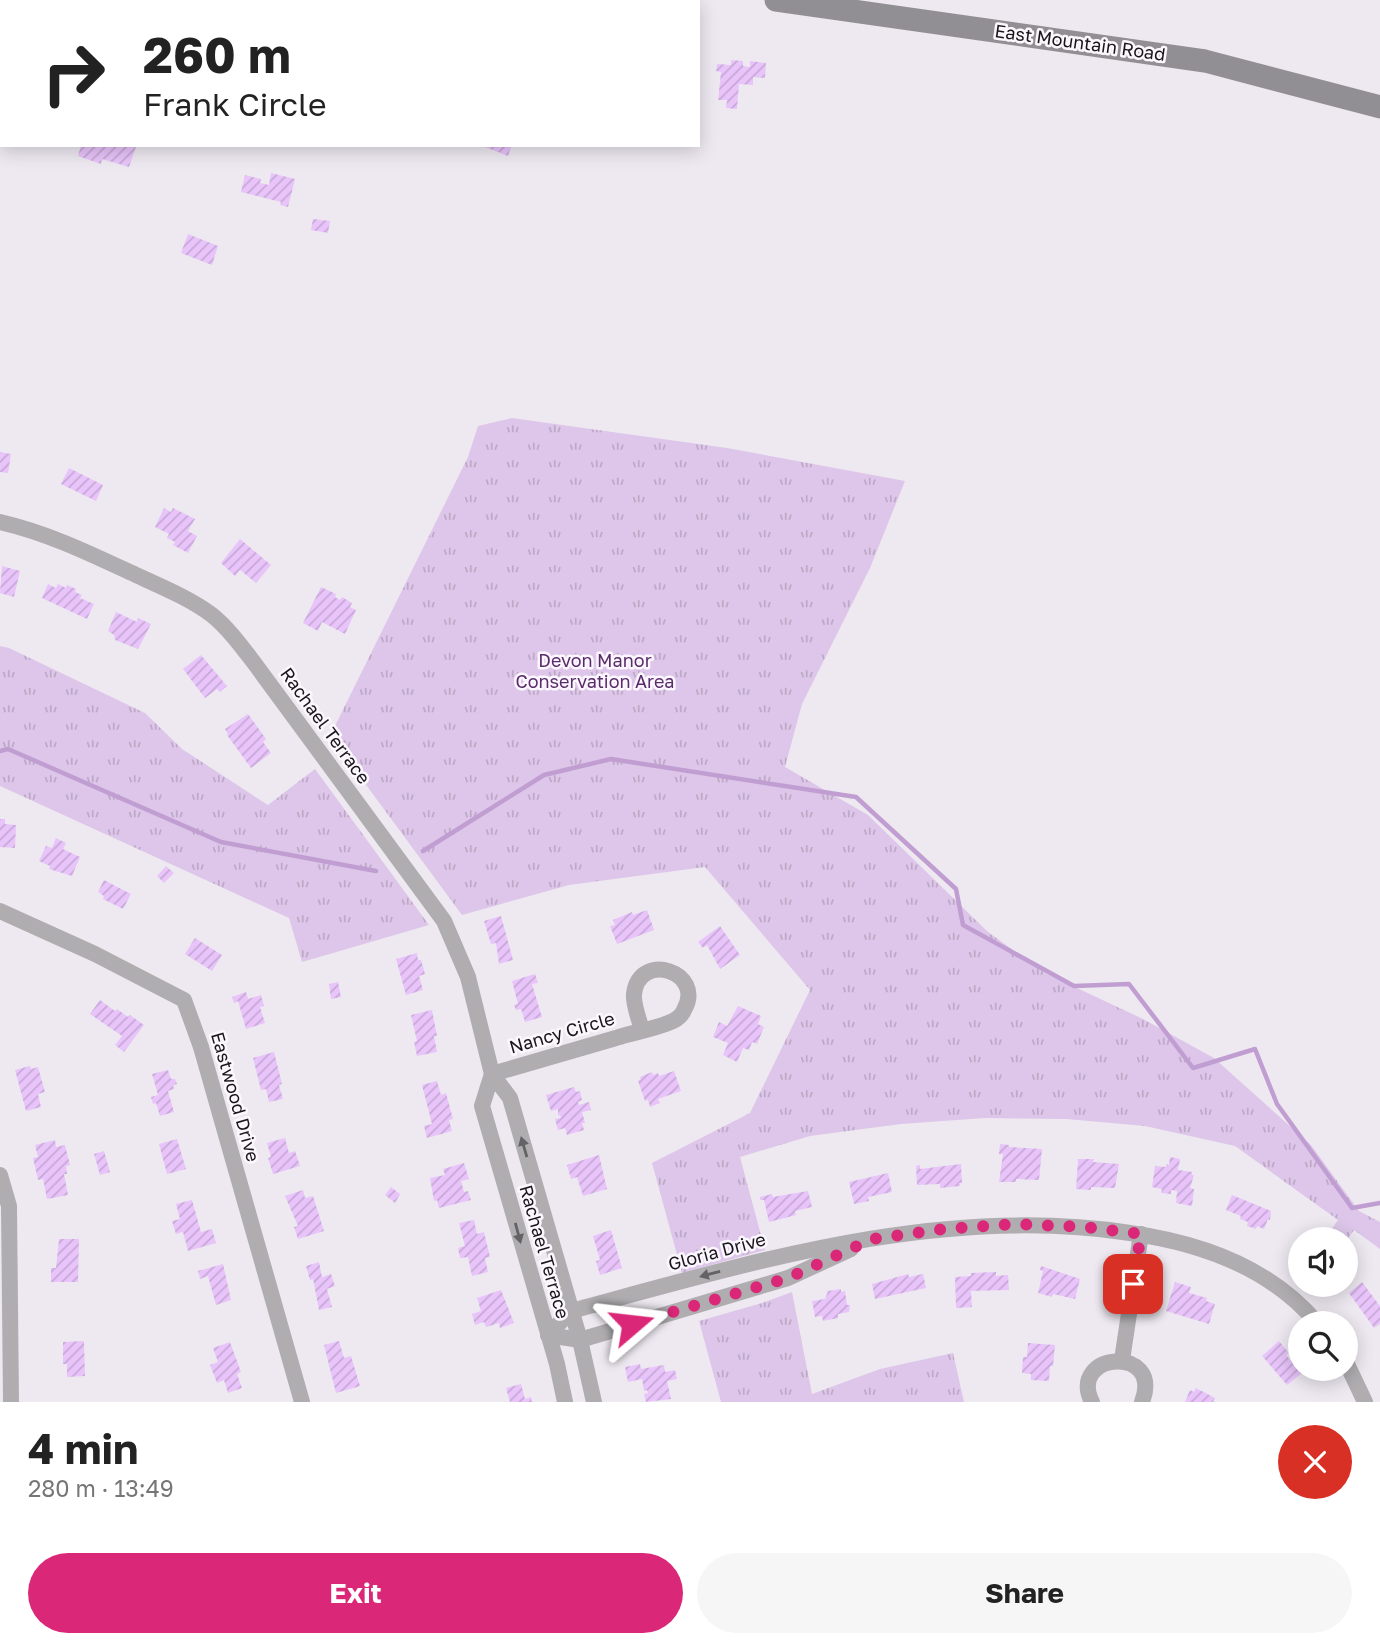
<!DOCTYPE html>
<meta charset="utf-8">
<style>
:root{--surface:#fff;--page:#f6f6f6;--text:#222;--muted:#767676;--accent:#db2777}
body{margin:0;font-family:"Golos Text",sans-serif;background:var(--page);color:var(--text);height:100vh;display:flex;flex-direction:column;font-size:26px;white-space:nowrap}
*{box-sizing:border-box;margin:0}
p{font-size:23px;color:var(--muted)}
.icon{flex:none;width:38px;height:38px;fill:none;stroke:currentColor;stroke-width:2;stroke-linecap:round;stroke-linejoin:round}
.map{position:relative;height:1402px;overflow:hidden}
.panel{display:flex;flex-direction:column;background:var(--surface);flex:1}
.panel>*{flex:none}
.top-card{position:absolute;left:0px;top:0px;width:700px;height:147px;box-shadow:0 4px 18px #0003;background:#fff;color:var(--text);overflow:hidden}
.controls{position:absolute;left:1288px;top:1227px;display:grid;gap:14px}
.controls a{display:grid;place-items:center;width:70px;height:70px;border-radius:50%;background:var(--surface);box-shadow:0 4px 18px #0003;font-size:35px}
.pin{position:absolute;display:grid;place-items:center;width:60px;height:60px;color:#fff;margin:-30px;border-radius:14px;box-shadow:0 4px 10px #0006}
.me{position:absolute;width:77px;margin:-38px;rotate:73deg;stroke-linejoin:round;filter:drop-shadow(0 0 5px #0008)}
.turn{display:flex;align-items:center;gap:24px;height:147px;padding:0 28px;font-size:32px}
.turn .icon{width:91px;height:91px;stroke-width:2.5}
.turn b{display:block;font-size:49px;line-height:60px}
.round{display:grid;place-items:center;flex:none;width:74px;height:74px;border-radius:37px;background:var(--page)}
.summary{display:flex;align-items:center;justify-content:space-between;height:119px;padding:0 28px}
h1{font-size:42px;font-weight:700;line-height:52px}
.cta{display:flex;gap:14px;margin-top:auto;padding:14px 28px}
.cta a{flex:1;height:80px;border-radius:42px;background:var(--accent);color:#fff;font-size:28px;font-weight:700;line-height:80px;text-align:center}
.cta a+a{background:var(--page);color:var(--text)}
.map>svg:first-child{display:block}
.grass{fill:url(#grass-tufts)}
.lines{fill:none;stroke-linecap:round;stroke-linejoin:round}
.stream{stroke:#c19ed2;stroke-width:4.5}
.building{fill:url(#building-hatch)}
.street{stroke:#afadb0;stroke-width:16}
.secondary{stroke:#928f94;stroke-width:23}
.oneway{fill:#636264}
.route{stroke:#db2777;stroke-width:12;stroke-dasharray:0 21.6}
.labels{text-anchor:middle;stroke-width:5;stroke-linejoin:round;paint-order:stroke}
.street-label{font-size:18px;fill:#171618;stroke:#fcf7fe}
.park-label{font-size:18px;fill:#592c6b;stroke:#fcf7fe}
</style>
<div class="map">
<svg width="1380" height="1402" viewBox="0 0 1380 1402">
<defs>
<pattern id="grass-tufts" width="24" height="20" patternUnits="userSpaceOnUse" patternTransform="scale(1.75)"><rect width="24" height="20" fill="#ddc6e9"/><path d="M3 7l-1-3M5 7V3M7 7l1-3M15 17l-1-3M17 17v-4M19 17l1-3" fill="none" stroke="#bda9c7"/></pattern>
<pattern id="building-hatch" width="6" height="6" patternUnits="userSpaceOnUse" patternTransform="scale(1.75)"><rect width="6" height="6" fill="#e8c4fa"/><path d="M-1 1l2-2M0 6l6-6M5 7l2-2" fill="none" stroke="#c6a8d6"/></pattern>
</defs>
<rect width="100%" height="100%" fill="#eee9f1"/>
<g class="grass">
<path d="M512,418L727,448L905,481L870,568L802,704L785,767L868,815L988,932L1045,973L1143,1019L1214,1058L1311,1145L1359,1211L1380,1222V1249L1354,1230L1346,1241L1325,1239L1338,1220L1235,1146L1145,1126L1066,1119L985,1118L901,1124L810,1136L740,1157L765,1250L682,1273L652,1163L750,1113L810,990L705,867L569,885L462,915L330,736L468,457L478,426Z"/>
<path d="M0,646L9,648L145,713L182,749L268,805L315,769L429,925L302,962L289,918L0,786Z"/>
<path d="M792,1292L812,1394L880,1369L953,1353L964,1402H721L699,1321L762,1303Z"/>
</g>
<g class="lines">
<g class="stream">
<path d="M0,751L8,749L221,842L376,871"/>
<path d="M423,851L544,775L611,759L856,797L956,889L963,925L1074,986L1129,984L1193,1068L1255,1049L1277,1104L1352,1208L1380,1203"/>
</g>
</g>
<g class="building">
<path d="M731,60L743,61V66L750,67V61L766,63L765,78L753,77V85L739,84L737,109L726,108L727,100H718L721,72L716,71L717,64L731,65Z"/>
<path d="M81,145H131L136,147L129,167L102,159L101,164L78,156Z"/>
<path d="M480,145H512L508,156Z"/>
<path d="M271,173L295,179L288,207L280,205L281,202L241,192L245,175L261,179L260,183L269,185Z"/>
<path d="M313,219L330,221L328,233L311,230Z"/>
<path d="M188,234L218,246L212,265L181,253Z"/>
<path d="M0,452L11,454L8,473L0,472Z"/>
<path d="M69,468L103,485L96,501L61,484Z"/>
<path d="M164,508L171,512L173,508L195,519L188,531L197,536L188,553L173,545L175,542L167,538L169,534L155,527Z"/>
<path d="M240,539L271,565L256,583L240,570L235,576L221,563Z"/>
<path d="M2,566L20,571L14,597L0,593Z"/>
<path d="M48,584L56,588L58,584L66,588L67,585L76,589L75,592L82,595L80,598L94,604L87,619L42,598Z"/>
<path d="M321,587L336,594L335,597L340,600L342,597L352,603L350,607L356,610L345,634L322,622L318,631L303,623Z"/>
<path d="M116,612L137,622L138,618L151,624L138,649L115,640L114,635L108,631Z"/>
<path d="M201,655L227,686L220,692L217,689L205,698L183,669Z"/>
<path d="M248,714L266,739L263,742L271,753L251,768L227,735L228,734L225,729Z"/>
<path d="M0,819H5V824L16,825L15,848L0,847Z"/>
<path d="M56,838L66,843L63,849L80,857L72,876L49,869L50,866L39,861L46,846L52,848Z"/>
<path d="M166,866L174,873L164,883L157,876Z"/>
<path d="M104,880L131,894L123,909L103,899L104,896L98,892Z"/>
<path d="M647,910L654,930L617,944L610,926L615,925L613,920L632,912L633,915Z"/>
<path d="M501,916L513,960L499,964L496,943L491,944L484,921Z"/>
<path d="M720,926L740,955L720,969L707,945L703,948L698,942Z"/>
<path d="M195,938L222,955L212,971L185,954Z"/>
<path d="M417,953L418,960H421L425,974L419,976L423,990L406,995L396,959Z"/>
<path d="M535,974L538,983L532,984L542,1017L525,1022L521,1009L516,1010L514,1005L518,1004L512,981Z"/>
<path d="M338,982L341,997L331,999L329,984Z"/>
<path d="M246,992L248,999L261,995L264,1006L260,1007L265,1023L246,1029L238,1001L234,1003L232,997Z"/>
<path d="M100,1000L115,1011L117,1009L128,1017L130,1015L144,1025L124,1052L115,1045L122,1036L90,1014Z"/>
<path d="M738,1006L761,1016L758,1024L764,1027L757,1044L752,1042L749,1050L743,1048L737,1062L723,1055L728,1043L713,1037L719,1022L727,1026Z"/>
<path d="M432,1010L437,1036H434L437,1052L417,1056L414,1042L417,1041L411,1015Z"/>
<path d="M274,1052L282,1084L279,1085L283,1099L269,1102L266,1089L261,1090L253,1058Z"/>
<path d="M30,1066L31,1069L38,1067L45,1092L38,1094L41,1107L26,1111L15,1070Z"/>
<path d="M168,1070L171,1079H175L177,1084L173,1085L174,1089L168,1091L174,1112L160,1116L156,1103L153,1104L151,1097L158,1095L152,1074Z"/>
<path d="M674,1071L681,1091L658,1099L660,1103L650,1107L648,1100L645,1101L638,1081L641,1079L640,1077L652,1072L653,1075L658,1073L659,1076Z"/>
<path d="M437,1081L441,1095L446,1093L453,1119L449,1120L452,1131L427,1138L424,1126L432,1124L422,1085Z"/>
<path d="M574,1087L576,1092L580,1091L582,1100L578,1102L579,1105L589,1102L591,1110L582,1112L585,1123H582L584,1130L567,1135L565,1128L558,1130L555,1119L561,1118L560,1115L558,1116V1109L551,1111L546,1095Z"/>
<path d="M285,1138L289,1153L295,1151L300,1166L273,1174L268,1158L271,1157L267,1143Z"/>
<path d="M177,1139L186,1169L167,1174L159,1144Z"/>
<path d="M55,1140L56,1147L65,1145L70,1165L66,1166L67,1174H64L68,1195L47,1199L43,1179L38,1180L33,1158L38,1157L35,1145Z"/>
<path d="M1000,1144L1009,1145V1147L1042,1149L1039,1180L1016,1179V1182H999L1003,1154H999Z"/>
<path d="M104,1151L110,1172L100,1175L94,1154Z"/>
<path d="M599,1155L607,1189L583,1196L577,1177L571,1179L567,1165Z"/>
<path d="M1170,1157L1180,1159L1178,1170L1192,1172V1175H1194L1190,1188L1194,1189L1192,1206L1176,1203L1177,1191L1171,1190V1194L1161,1193L1162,1189L1152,1187L1155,1166L1166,1167L1167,1164L1169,1165Z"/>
<path d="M1078,1159H1094L1093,1162L1119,1164L1115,1188L1091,1187V1190L1076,1189Z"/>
<path d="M464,1163L469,1179L461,1181L464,1192L468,1191L471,1200L439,1208L437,1200L434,1201L430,1178L445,1175L443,1169Z"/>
<path d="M961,1164L962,1183H959L960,1186L940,1188V1184L917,1185L916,1166L920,1165V1169Z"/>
<path d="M888,1173L892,1192L868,1197L869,1201L854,1204L849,1182Z"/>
<path d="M391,1187L400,1194L395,1203L385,1195Z"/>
<path d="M303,1190L305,1198L313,1196L324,1231L298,1239L294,1227L298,1226L285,1196Z"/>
<path d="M808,1191L812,1207L795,1211L796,1215L769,1222L764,1200H760V1197L772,1194L773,1197Z"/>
<path d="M1232,1195L1271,1211L1270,1220L1268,1219L1264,1229L1257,1226L1256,1229L1247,1226L1248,1222L1240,1219L1241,1216L1226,1210Z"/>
<path d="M192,1200L201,1232L212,1229L216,1243L188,1251L183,1232L176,1234L172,1221L180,1219L176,1204Z"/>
<path d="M474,1220L477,1234L484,1232L490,1257L485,1258L488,1272L472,1276L468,1257L460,1258L458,1248L465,1246L459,1223Z"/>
<path d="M611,1230L622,1268L600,1275L596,1261L600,1260L593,1236Z"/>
<path d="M59,1239H79L78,1282H51V1268H56Z"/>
<path d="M319,1262L322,1277L331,1274L335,1286L327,1289L332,1307L319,1310L313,1279L310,1280L306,1266Z"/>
<path d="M223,1264L231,1300L216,1305L208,1276L200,1279L198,1271Z"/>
<path d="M1041,1266L1080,1279L1075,1299L1053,1294L1052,1297L1038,1293L1043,1271L1040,1270Z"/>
<path d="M996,1272V1276L1008,1275L1009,1290L971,1291L972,1307L956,1308L955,1277L971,1276V1273Z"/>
<path d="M908,1274L909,1277L923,1274L926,1288L875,1299L872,1284Z"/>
<path d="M1175,1282L1191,1287L1189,1293L1207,1298L1206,1301L1215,1304L1209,1324L1166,1311Z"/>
<path d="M1362,1282L1380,1306V1324L1374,1328L1349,1293Z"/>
<path d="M841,1289V1292L845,1291L847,1305H850L849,1312L838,1314V1318L823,1321L822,1316L815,1317L812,1301L825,1299L828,1291Z"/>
<path d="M501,1290L514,1323L500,1328L499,1323L486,1327L484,1322L475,1325L472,1314L481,1311L477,1298Z"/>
<path d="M84,1341L85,1376L67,1377V1364H63V1342Z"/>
<path d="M339,1341L344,1358L351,1356L360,1386L336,1393L324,1345Z"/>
<path d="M1279,1341L1289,1353L1286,1355L1302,1373L1287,1385L1262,1356Z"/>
<path d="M230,1342L241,1372L237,1374L242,1388L228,1393L224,1380L217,1383L210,1365L218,1362L213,1348Z"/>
<path d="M1028,1343L1055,1345L1053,1366H1050L1049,1381L1031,1380V1374L1022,1373L1023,1357H1027Z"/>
<path d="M640,1364L641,1369L664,1365L665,1372L675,1370L677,1379L667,1381L671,1399L646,1402L644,1394L648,1393L647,1390L644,1391L642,1379L628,1382L625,1367Z"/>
<path d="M521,1384L525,1399L531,1397L532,1402H510L506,1388Z"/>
<path d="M1196,1388L1215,1398L1213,1402H1185L1190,1390L1194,1392Z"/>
</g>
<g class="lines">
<g class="street">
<path d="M140,2V0"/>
<path d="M0,81H2"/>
<path d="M0,522C48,533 91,554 136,575C162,587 189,598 212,615C229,629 242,647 255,664L444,921L468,977L492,1074L510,1098L580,1340L594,1402"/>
<path d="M0,911L95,954L184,1000L201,1047L302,1402"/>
<path d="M492,1074L482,1106L557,1364L565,1402"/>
<path d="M492,1074C533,1062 575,1050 616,1038C634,1032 656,1029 673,1021C677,1019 682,1015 684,1010C706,972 639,950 634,994C633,1005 639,1019 642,1030"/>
<path d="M0,1175L9,1206L11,1402"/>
<path d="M548,1335L571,1311C753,1262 940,1204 1130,1233C1201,1243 1270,1267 1317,1323"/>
<path d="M548,1335L580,1340L788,1278L851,1249"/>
<path d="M1122,1360L1141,1234"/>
<path d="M1346,1362L1365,1402"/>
<path d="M1092,1402C1067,1352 1164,1344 1142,1402"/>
</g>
<path class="secondary" d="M776,0L1205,61L1380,107"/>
</g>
<defs><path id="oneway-solid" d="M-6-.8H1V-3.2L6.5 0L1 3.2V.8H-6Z" transform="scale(1.75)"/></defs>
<g class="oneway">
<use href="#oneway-solid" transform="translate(524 1147) rotate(-106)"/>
<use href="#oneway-solid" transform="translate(518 1233) rotate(75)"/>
<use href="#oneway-solid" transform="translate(710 1274) rotate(165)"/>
</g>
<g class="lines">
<path class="route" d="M632,1324L788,1278L872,1239L943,1229L1015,1224L1085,1227L1141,1234L1133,1284"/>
</g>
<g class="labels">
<g class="street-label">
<text transform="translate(1080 43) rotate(8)" y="6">East Mountain Road</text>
<text transform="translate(325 726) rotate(54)" y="6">Rachael Terrace</text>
<text transform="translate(562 1033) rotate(-16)" y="6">Nancy Circle</text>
<text transform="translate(235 1097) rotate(74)" y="6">Eastwood Drive</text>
<text transform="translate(544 1252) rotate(74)" y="6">Rachael Terrace</text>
<text transform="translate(717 1252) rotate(-15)" y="6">Gloria Drive</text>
</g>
<g class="park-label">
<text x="595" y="667">Devon Manor<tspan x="595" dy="21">Conservation Area</tspan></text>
</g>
</g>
</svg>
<div class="controls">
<a><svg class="icon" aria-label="sound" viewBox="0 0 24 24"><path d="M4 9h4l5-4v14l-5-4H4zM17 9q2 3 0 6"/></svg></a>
<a><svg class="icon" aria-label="search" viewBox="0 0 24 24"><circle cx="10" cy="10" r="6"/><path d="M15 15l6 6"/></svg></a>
</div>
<div class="pin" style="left:1133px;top:1284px;background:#d93025"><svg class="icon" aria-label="arrive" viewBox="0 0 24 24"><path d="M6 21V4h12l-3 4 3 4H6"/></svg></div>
<svg class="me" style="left:632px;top:1324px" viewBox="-20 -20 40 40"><path d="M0-17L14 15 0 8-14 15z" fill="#db2777" stroke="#fff" stroke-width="4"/></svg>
<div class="top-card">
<div class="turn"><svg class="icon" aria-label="right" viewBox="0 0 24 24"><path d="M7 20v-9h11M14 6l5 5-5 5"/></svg><div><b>260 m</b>Frank Circle</div></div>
</div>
</div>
<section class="panel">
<div class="summary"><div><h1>4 min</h1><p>280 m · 13:49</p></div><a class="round" style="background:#d93025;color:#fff"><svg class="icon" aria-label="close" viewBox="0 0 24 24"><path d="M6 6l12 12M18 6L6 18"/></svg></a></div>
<div class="cta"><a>Exit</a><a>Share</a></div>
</section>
